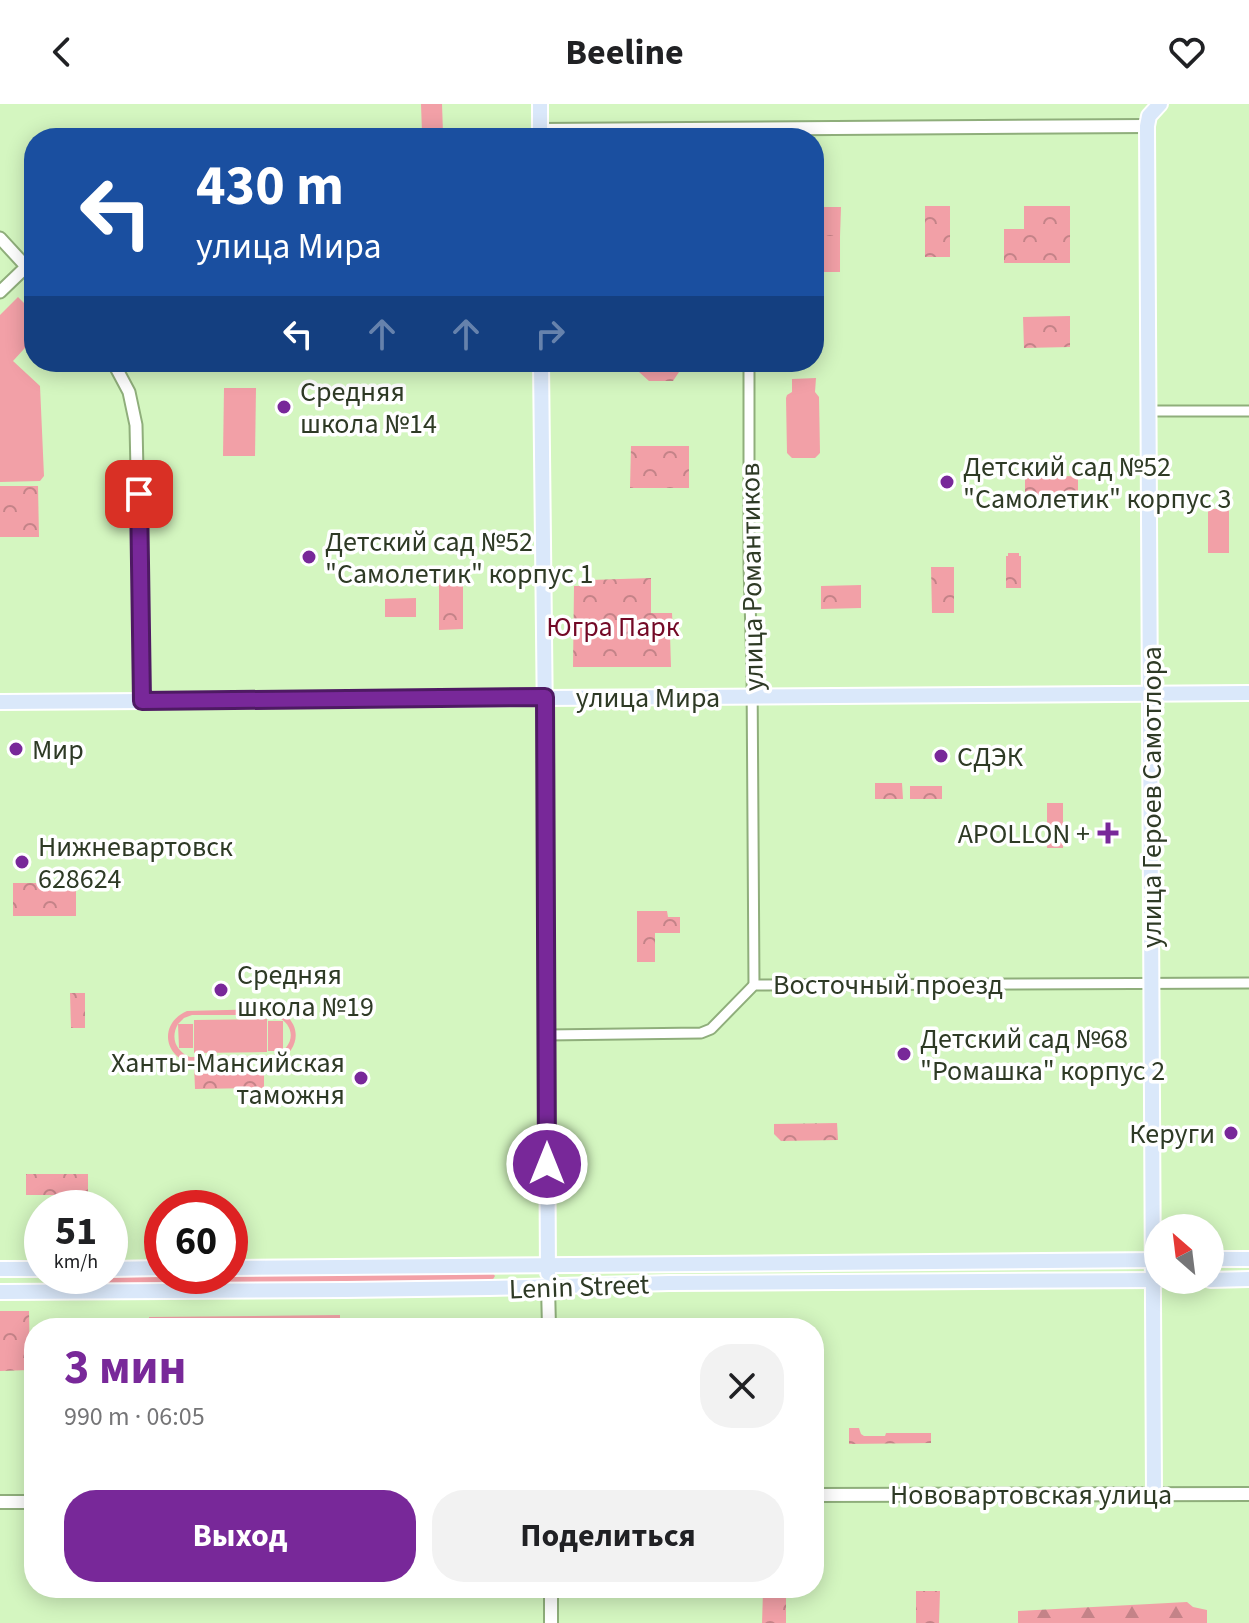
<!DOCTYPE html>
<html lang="ru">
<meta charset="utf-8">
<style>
:root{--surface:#fff;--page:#f2f2f2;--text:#202124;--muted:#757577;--accent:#782899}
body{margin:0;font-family:"Source Sans 3",sans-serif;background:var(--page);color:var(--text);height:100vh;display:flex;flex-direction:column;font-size:30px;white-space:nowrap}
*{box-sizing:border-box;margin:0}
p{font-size:26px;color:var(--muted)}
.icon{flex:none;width:44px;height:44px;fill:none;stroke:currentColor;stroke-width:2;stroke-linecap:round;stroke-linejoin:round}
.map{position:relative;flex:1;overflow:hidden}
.details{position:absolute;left:24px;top:1214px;width:800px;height:280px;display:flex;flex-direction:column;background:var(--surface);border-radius:32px;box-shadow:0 4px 20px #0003}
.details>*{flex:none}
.banner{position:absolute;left:24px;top:24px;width:800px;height:244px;border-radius:32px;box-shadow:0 4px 20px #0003;background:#1a4fa0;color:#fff;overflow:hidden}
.needle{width:52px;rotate:332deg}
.controls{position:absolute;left:1144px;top:1110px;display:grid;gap:16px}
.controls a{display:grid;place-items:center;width:80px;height:80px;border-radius:50%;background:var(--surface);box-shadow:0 4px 20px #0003;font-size:40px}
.speed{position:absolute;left:24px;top:1086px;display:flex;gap:16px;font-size:40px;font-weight:700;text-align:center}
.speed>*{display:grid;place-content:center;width:104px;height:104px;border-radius:50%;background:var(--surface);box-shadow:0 4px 20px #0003;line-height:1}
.speed small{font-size:20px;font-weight:400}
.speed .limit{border:12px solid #d22;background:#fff;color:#111}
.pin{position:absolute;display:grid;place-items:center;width:68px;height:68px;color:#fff;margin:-34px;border-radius:16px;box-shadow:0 4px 12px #0006}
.me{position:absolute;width:88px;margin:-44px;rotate:0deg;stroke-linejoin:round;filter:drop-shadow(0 0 6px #0008)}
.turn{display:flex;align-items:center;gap:28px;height:168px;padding:0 40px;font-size:36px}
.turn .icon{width:104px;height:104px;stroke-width:2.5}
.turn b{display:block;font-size:56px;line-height:68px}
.lanes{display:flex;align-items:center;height:76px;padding:0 40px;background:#0003;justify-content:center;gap:40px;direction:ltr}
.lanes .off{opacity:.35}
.round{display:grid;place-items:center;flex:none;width:84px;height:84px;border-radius:32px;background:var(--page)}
.headline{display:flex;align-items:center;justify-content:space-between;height:136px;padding:0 40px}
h1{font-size:48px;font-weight:700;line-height:60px;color:var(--accent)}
.action{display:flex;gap:16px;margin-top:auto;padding:16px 40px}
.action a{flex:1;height:92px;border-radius:32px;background:var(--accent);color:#fff;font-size:32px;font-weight:700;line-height:92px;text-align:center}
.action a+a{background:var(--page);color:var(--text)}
header{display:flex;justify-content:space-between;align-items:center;height:104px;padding:0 40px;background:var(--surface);font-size:36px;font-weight:700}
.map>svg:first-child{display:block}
.grass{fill:#f2a0a7;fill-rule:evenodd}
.forest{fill:url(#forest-firs)}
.park{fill:url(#park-crowns)}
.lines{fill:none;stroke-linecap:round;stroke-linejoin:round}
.minor-casing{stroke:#8fae7b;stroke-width:13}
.tertiary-casing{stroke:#8fae7b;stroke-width:15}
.secondary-casing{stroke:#8fae7b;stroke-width:16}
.primary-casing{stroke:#fff;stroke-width:18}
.minor{stroke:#fff;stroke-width:9}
.tertiary{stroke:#fff;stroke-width:11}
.secondary{stroke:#fff;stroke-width:12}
.primary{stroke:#dae8fa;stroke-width:14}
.route-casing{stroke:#4e1a63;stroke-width:20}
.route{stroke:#782899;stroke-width:14}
.poi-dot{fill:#782899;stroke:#fff;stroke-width:3}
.labels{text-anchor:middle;stroke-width:7;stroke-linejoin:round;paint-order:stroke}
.poi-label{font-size:28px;fill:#2e3a25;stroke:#fff;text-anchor:start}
.street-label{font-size:28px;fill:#2e3a25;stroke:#fff}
.park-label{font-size:28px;fill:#730926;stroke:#fff}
</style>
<header><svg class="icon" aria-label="back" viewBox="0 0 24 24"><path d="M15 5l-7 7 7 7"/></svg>Beeline<svg class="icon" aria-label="heart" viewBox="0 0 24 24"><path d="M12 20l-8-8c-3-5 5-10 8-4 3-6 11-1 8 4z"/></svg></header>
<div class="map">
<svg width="1249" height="1519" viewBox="0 0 1249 1519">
<defs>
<pattern id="forest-firs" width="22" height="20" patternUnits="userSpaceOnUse" patternTransform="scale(2)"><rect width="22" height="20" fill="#f2a0a7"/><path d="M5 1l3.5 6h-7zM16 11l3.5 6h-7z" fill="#c48388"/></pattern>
<pattern id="park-crowns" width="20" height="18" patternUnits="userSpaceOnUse" patternTransform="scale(2)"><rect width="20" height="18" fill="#f2a0a7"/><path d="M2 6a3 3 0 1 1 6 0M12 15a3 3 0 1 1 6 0" fill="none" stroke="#c48388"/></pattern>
</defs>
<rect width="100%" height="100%" fill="#d4f6c0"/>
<g class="grass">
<path d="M421,0H442L443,29H422Z"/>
<rect x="818" y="132" width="22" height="36"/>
<path d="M18,193L34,209V234L13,257L40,282L44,372L40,377L0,378V211Z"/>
<path d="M816,274L815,288L819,293L820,349L815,354H792L787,349L786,294L787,291L792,288V275Z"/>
<path d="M224,284H256L255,352H223Z"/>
<rect x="1208" y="405" width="21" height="44"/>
<path d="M416,494V513H385V495Z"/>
<path d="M268,905C300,908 306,944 277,957L192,959C163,953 159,919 187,907ZM192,911H274C297,920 296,944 273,952L190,953C176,947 170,934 178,920L179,944H193V920H178L184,914Z"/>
<path d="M267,915V948L194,949V916Z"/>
<rect x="268" y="917" width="15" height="30"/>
<path d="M492,1168L495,1172L492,1177L202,1179V1172H230V1170Z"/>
<path d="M162,1170V1172H198V1179L49,1181L45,1178V1175L49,1172Z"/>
<path d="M340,1211V1224H149V1213Z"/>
</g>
<path class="forest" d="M1187,1498L1193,1503L1207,1506V1519H1018V1507Z"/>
<g class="park">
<rect x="925" y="102" width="25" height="51"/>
<path d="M1024,102H1070V159H1004V125H1024Z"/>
<path d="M821,103H841L840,132H820Z"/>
<path d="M1070,212V243L1024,244L1023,213Z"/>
<path d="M639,258H688V264L679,268L673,277H649L639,268Z"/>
<path d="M631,342H689V384H630Z"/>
<path d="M1078,372V395H1025V373Z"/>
<path d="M0,382H38L39,433H0Z"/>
<path d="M1008,449H1019V452H1021V484H1006V452H1008Z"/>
<path d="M931,463H954V509H932Z"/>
<path d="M439,474H463V525L439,526Z"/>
<path d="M651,474V509H672L673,529L670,530L671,563H573L574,482H589L590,476Z"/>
<path d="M861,481V504L821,505V482Z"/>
<path d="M875,679H902L903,695H875Z"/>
<rect x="910" y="682" width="32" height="13"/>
<rect x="1047" y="699" width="16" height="45"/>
<rect x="13" y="779" width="63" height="33"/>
<path d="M637,807H667L668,813H680V829H655V858H637Z"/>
<path d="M70,889H85V924H71Z"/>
<path d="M194,960H202L203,967L264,966V984L195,985Z"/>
<path d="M837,1019L838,1036L781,1037L774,1030V1020Z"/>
<rect x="26" y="1070" width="62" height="21"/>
<path d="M0,1207H29L30,1266L0,1267Z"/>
<path d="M849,1324H859L861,1330L864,1332H885L886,1329H931V1339L849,1340Z"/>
<path d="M916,1487H940L939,1519H916Z"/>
<path d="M763,1488H786V1519H762Z"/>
</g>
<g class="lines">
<g class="minor-casing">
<g id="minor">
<path d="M749,258V461L752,566L754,881"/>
<path d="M1148,307H1249"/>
<path d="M547,931L701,929L711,925L754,881L1249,879"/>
</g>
</g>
<g class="tertiary-casing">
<g id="tertiary">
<path d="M0,134L34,171"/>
<path d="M0,188L26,163"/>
<path d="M113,258L129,288L136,321L142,597"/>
</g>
</g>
<g class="secondary-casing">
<g id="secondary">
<path d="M540,26L1147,22"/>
<path d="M548,1182L549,1224"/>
<path d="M814,1391L1249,1390"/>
<path d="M0,1398H34"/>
<path d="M551,1484V1519"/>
</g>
</g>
<g class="primary-casing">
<g id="primary">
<path d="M540,0V34"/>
<path d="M541,258L545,620L548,1169"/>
<path d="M0,598L1249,589"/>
<path d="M1210,1155H1249"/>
<path d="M230,1164L1158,1156"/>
<path d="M0,1165H42"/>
<path d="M110,1165L162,1164"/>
<path d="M1210,1176L1249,1175"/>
<path d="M0,1188L346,1186L489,1184L669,1179L1158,1176"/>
<path d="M1154,1390L1147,22L1149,12L1160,0"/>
</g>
</g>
<use href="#minor" class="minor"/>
<use href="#tertiary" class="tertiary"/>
<use href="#secondary" class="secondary"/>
<use href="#primary" class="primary"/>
</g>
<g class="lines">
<g class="route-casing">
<path id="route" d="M139,390L142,597L545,593L547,1060"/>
</g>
<use href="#route" class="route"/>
</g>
<g class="poi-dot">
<circle cx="284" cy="303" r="8"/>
<circle cx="947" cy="378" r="8"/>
<circle cx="309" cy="453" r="8"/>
<circle cx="16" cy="645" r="8"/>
<circle cx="941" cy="652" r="8"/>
<path d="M1104 717h8v8h8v8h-8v8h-8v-8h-8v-8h8z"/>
<circle cx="22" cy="758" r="8"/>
<circle cx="221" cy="886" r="8"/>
<circle cx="904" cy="950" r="8"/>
<circle cx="361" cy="974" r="8"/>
<circle cx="1231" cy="1029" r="8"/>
</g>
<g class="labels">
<g class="poi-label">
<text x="300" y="297">Средняя<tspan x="300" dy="32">школа №14</tspan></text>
<text x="963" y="372">Детский сад №52<tspan x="963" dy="32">"Самолетик" корпус 3</tspan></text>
<text x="325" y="447">Детский сад №52<tspan x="325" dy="32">"Самолетик" корпус 1</tspan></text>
<text x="32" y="655">Мир</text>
<text x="957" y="662">СДЭК</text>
<text x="1090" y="739" text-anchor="end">APOLLON +</text>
<text x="38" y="752">Нижневартовск<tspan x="38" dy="32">628624</tspan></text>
<text x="237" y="880">Средняя<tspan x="237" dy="32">школа №19</tspan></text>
<text x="920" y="944">Детский сад №68<tspan x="920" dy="32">"Ромашка" корпус 2</tspan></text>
<text x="345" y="968" text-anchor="end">Ханты-Мансийская<tspan x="345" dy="32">таможня</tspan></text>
<text x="1215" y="1039" text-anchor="end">Керуги</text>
</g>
<g class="street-label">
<text transform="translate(751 473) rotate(-91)" y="10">улица Романтиков</text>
<text x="648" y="603">улица Мира</text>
<text transform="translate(1151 693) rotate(-90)" y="10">улица Героев Самотлора</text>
<text x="888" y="890">Восточный проезд</text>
<text transform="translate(579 1182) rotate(-2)" y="10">Lenin Street</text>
<text x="1031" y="1400">Нововартовская улица</text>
</g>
<g class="park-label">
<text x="613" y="532">Югра Парк</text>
</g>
</g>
</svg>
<div class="controls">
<a><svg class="needle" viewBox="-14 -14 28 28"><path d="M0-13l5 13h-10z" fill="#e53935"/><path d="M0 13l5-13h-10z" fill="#757577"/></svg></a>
</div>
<div class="speed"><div>51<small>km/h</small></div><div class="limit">60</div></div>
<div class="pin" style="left:139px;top:390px;background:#d93025"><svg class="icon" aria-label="arrive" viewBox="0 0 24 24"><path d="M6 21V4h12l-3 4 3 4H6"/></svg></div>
<svg class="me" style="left:547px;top:1060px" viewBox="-20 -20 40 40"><circle r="17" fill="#782899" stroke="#fff" stroke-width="3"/><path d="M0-11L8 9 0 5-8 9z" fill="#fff"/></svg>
<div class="banner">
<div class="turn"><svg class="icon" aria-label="left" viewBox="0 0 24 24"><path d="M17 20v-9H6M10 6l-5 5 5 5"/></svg><div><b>430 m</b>улица Мира</div></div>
<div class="lanes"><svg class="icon" aria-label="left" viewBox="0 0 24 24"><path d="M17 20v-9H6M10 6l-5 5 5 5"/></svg><svg class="icon off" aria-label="ahead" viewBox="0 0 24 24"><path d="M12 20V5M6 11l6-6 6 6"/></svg><svg class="icon off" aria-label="ahead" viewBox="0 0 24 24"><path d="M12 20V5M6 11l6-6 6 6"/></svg><svg class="icon off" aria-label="right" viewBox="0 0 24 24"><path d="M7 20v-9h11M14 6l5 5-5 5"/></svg></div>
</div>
<section class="details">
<div class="headline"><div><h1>3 мин</h1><p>990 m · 06:05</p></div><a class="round"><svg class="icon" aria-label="close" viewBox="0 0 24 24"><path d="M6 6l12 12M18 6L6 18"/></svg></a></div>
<div class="action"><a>Выход</a><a>Поделиться</a></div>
</section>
</div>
